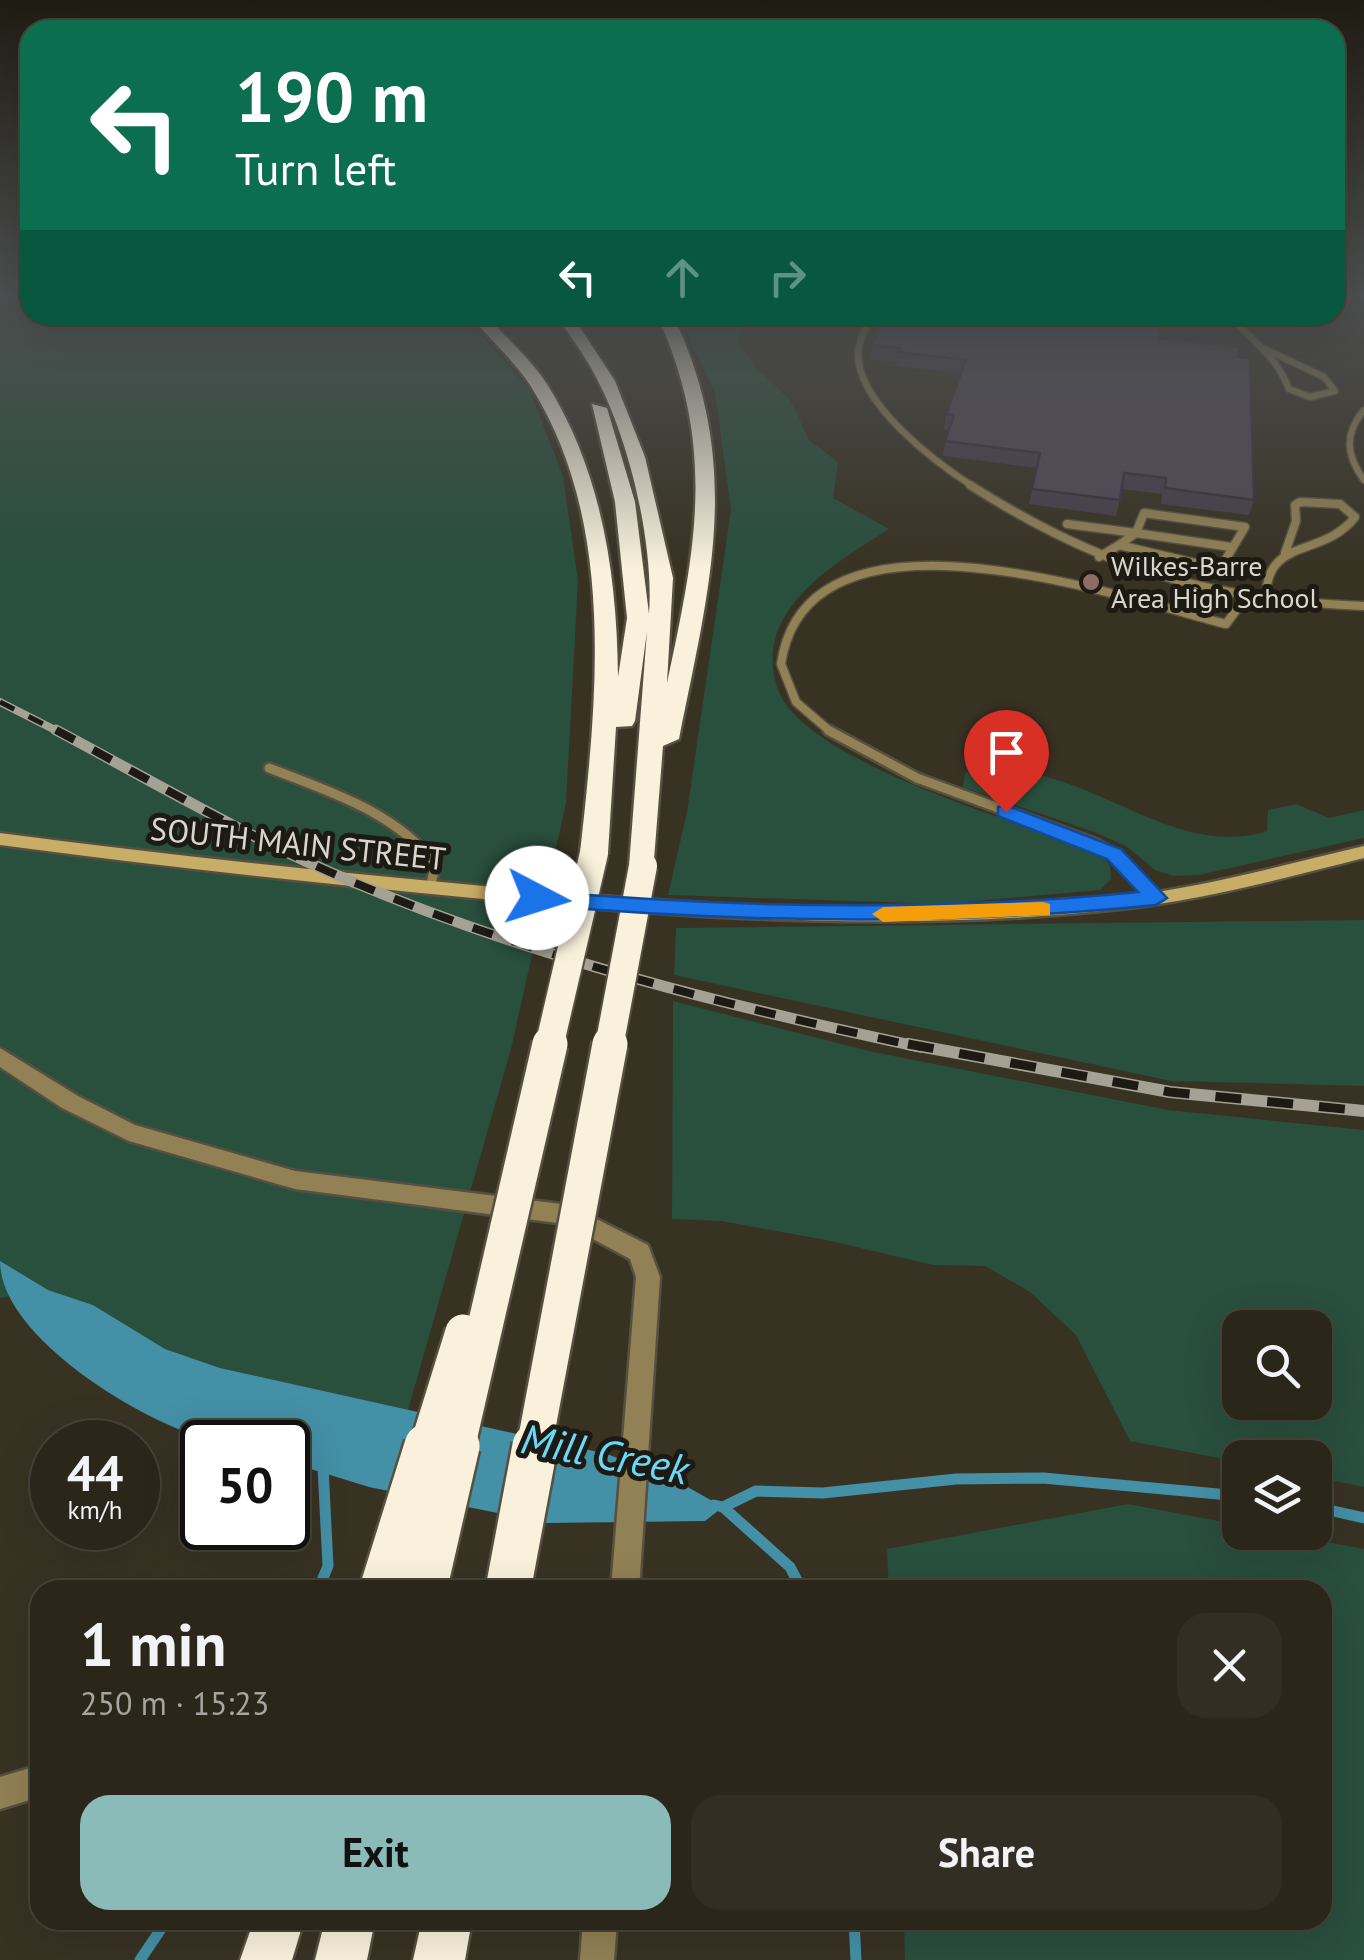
<!DOCTYPE html>
<meta charset="utf-8">
<style>
:root{--surface:#2a261a;--page:#322e23;--text:#f1f3f6;--muted:#a5a5a2;--line:#464339;--accent:#8bbbb9}
body{margin:0;font-family:"PT Sans",sans-serif;background:var(--page);color:var(--text);height:100vh;display:flex;flex-direction:column;font-size:38px;white-space:nowrap}
*{box-sizing:border-box;margin:0}
p{font-size:32px;color:var(--muted)}
.icon{flex:none;width:55px;height:55px;fill:none;stroke:currentColor;stroke-width:2;stroke-linecap:round;stroke-linejoin:round}
.map{position:relative;flex:1;overflow:hidden}
.drawer{position:absolute;left:30px;top:1580px;width:1302px;height:350px;display:flex;flex-direction:column;background:var(--surface);border-radius:30px;box-shadow:0 10px 40px #0002,0 0 0 2px var(--line)}
.drawer>*{flex:none}
.guide{position:absolute;left:20px;top:20px;width:1325px;height:305px;border-radius:30px;box-shadow:0 10px 40px #0002,0 0 0 2px var(--line);background:#0b6e4f;color:#fff;overflow:hidden}
.buttons{position:absolute;left:1222px;top:1310px;display:grid;gap:20px}
.buttons a{display:grid;place-items:center;width:110px;height:110px;border-radius:20px;background:var(--surface);box-shadow:0 10px 40px #0002,0 0 0 2px var(--line);font-size:50px}
.speed{position:absolute;left:30px;top:1420px;display:flex;gap:20px;font-size:50px;font-weight:700;text-align:center}
.speed>*{display:grid;place-content:center;width:130px;height:130px;border-radius:50%;background:var(--surface);box-shadow:0 10px 40px #0002,0 0 0 2px var(--line);line-height:1}
.speed small{font-size:25px;font-weight:400}
.speed .limit{border:5px solid #111;border-radius:15px;background:#fff;color:#111}
.pin{position:absolute;display:grid;place-items:center;width:85px;height:85px;color:#fff;margin:-102px -42px;border-radius:50% 50% 50% 0;rotate:-45deg;box-shadow:0 0 10px #0007}
.pin .icon{rotate:45deg}
.me{position:absolute;width:110px;margin:-55px;rotate:95deg;stroke-linejoin:round;filter:drop-shadow(0 0 8px #0008)}
.turn{display:flex;align-items:center;gap:35px;height:210px;padding:0 50px;font-size:45px}
.turn .icon{width:130px;height:130px;stroke-width:2.5}
.turn b{display:block;font-size:70px;line-height:85px}
.lanes{display:flex;align-items:center;height:95px;padding:0 50px;background:#0003;justify-content:center;gap:50px;direction:ltr}
.lanes .off{opacity:.35}
.round{display:grid;place-items:center;flex:none;width:105px;height:105px;border-radius:30px;background:var(--page)}
.summary{display:flex;align-items:center;justify-content:space-between;height:170px;padding:0 50px}
h1{font-size:60px;font-weight:600;line-height:75px}
.action{display:flex;gap:20px;margin-top:auto;padding:20px 50px}
.action a{flex:1;height:115px;border-radius:30px;background:var(--accent);color:#111;font-size:40px;font-weight:600;line-height:115px;text-align:center}
.action a+a{background:var(--page);color:var(--text)}
.map>svg:first-child{display:block}
.green{fill:#294f3d;fill-rule:evenodd}
.water{fill:#4490a6}
.lines{fill:none;stroke-linecap:round;stroke-linejoin:round}
.stream{stroke:#4490a6;stroke-width:11}
.service-far2-casing{stroke:#555041;stroke-width:9}
.service-far1-casing{stroke:#555041;stroke-width:11}
.service-casing{stroke:#555041;stroke-width:14}
.minor-casing{stroke:#555041;stroke-width:5}
.secondary-casing{stroke:#555041;stroke-width:5}
.motorway-casing{stroke:#555041;stroke-width:5}
.service-far2{stroke:#918155;stroke-width:6}
.service-far1{stroke:#918155;stroke-width:8}
.service{stroke:#918155;stroke-width:9}
.minor{fill:#918155;fill-rule:evenodd}
.secondary{fill:#c7ad65;fill-rule:evenodd}
.motorway{fill:#f9f1dc;fill-rule:evenodd}
.rail-far2-casing{stroke:#a5a195;stroke-width:8}
.rail-far1-casing{stroke:#a5a195;stroke-width:11}
.rail-casing{stroke:#a5a195;stroke-width:12}
.rail-far2{stroke:#1d1a13;stroke-width:5;stroke-dasharray:16;stroke-linecap:butt}
.rail-far1{stroke:#1d1a13;stroke-width:8;stroke-dasharray:21;stroke-linecap:butt}
.rail{stroke:#1d1a13;stroke-width:9;stroke-dasharray:26;stroke-linecap:butt}
.motorway-bridge-far2-casing{stroke:#555041;stroke-width:32;stroke-linecap:butt}
.motorway-bridge-far1-casing{stroke:#555041;stroke-width:40;stroke-linecap:butt}
.motorway-bridge-casing{stroke:#555041;stroke-width:50;stroke-linecap:butt}
.motorway-bridge-far2{stroke:#f9f1dc;stroke-width:28}
.motorway-bridge-far1{stroke:#f9f1dc;stroke-width:35}
.motorway-bridge{stroke:#f9f1dc;stroke-width:45}
.wall{fill:#473f4c}
.building{fill:#524958;stroke:#39333e;stroke-width:2.5}
.route{fill:#1a73e8;stroke:#114b97;stroke-width:2.5}
.slow{fill:#f59e0b}
.education-dot{fill:#8d6e63;stroke:#1d1a13;stroke-width:4}
.labels{text-anchor:middle;stroke-width:10;stroke-linejoin:round;paint-order:stroke}
.far-poi-label{font-size:28px;fill:#d9d6cc;stroke:#1d1a13;text-anchor:start}
.street-label{font-size:32px;fill:#d9d6cc;stroke:#1d1a13}
.near-water-label{font-size:42px;font-style:italic;fill:#69dafa;stroke:#1d1a13}
</style>
<div class="map">
<svg width="1364" height="1960" viewBox="0 0 1364 1960">
<rect width="100%" height="100%" fill="#383223"/>
<g class="green">
<path d="M0,294H30V315H464L529,389L563,476L578,581L566,803L511,1049L408,1410L220,1368L165,1349L93,1305L48,1290L0,1298Z"/>
<path d="M678,315H748L738,341L755,367L791,401L809,440L838,462L833,498L889,529C852,553 806,579 784,618C767,646 769,686 791,711C848,774 1014,821 1096,851L1110,865L1111,879L1100,890L943,904L668,895L687,812L731,510L715,392Z"/>
<path d="M978,766C1004,769 1029,772 1054,779C1123,799 1193,855 1267,831L1268,810L1296,804L1329,818L1364,810V838L1199,875L1173,876L1155,870L1126,846L1094,832L963,787L965,773Z"/>
<path d="M1364,920V1086L1171,1081L674,975L676,928Z"/>
<path d="M673,1001L873,1052L1168,1110L1364,1130V1487L1315,1477V1458H1240V1462L1130,1441L1076,1335L1030,1292L985,1266L933,1265L826,1240L721,1221L672,1219ZM1240,1328H1315V1402H1240Z"/>
<path d="M1128,1504L1240,1525V1532L1277,1533L1364,1549V1960H905L904,1920H1322V1590H889L887,1549Z"/>
</g>
<path class="water" d="M0,1261L48,1290L93,1305L165,1349L220,1368L607,1454L677,1481L723,1507L705,1521L547,1523L369,1487L288,1462V1442C265,1442 239,1446 217,1442C150,1427 0,1339 0,1261Z"/>
<g class="lines">
<g class="stream">
<path d="M714,1505L723,1507L756,1491L823,1493L956,1479L1043,1478L1240,1496"/>
<path d="M723,1507L790,1567L802,1590"/>
<path d="M1315,1507L1364,1518"/>
<path d="M318,1590L328,1566L323,1467"/>
<path d="M854,1920L856,1960"/>
<path d="M140,1960L167,1920"/>
</g>
<g class="service-far2-casing">
<g id="service-far2">
<path d="M873,315C867,326 859,339 858,352C856,403 936,463 974,487"/>
<path d="M1231,315C1255,347 1273,350 1289,389L1310,397L1335,391L1324,377L1265,349"/>
<path d="M1364,410C1344,434 1346,455 1364,480"/>
</g>
</g>
<g class="service-far1-casing">
<g id="service-far1">
<path d="M970,485C1102,569 1208,600 1364,606"/>
<path d="M1067,524L1136,533L1144,513L1245,527L1220,569L1119,545L1099,557"/>
<path d="M1119,545L1136,533L1231,547"/>
<path d="M1266,600C1265,535 1323,559 1355,517L1340,504L1300,502L1295,505L1296,521L1285,553"/>
<path d="M832,733L796,702L781,664C807,487 1122,598 1226,624L1246,597"/>
</g>
</g>
<g class="service-casing">
<g id="service">
<path d="M828,730L917,778L1094,843L1114,854L1156,898"/>
<path d="M269,768C331,792 393,811 436,864L430,887"/>
</g>
</g>
<g class="minor-casing">
<g id="minor">
<path d="M0,1048L78,1096L135,1125L295,1171L569,1205L648,1245L660,1277L639,1590H611L636,1277L630,1259L565,1224L295,1189L129,1141L62,1108L0,1067Z"/>
<path d="M40,1765V1797L0,1809V1777Z"/>
<path d="M583,1920H617L614,1960H580Z"/>
</g>
</g>
<g class="secondary-casing">
<path id="secondary" d="M0,833C157,854 315,870 473,885C688,905 905,920 1120,897C1203,888 1283,865 1364,846V858C1284,878 1203,900 1120,909C905,933 688,918 473,898C315,883 157,866 0,845Z"/>
</g>
<g class="motorway-casing">
<g id="motorway">
<path d="M470,315H486C506,338 530,358 547,384C602,472 617,575 618,677L627,618L615,502L592,404L607,408L635,502L649,614C654,545 630,443 598,381C587,358 570,336 556,315H572L615,381L645,457L673,578L667,683C696,548 717,446 657,315H673C744,465 710,584 679,739L663,746L653,872H633L629,866L647,631L635,721L632,726L616,727L608,853L594,862L580,853C597,699 617,522 530,385C513,359 489,339 470,315Z"/>
<path d="M254,1920H304L292,1960H240Z"/>
<path d="M325,1920H375L367,1960H315Z"/>
<path d="M422,1920H472L465,1960H413Z"/>
</g>
</g>
<use href="#service-far2" class="service-far2"/>
<use href="#service-far1" class="service-far1"/>
<use href="#service" class="service"/>
<use href="#minor" class="minor"/>
<use href="#secondary" class="secondary"/>
<use href="#motorway" class="motorway"/>
<g class="rail-far2-casing">
<path id="rail-far2" d="M0,702L61,733"/>
</g>
<g class="rail-far1-casing">
<path id="rail-far1" d="M56,730C154,782 250,839 353,882C535,958 727,1006 920,1047"/>
</g>
<g class="rail-casing">
<path id="rail" d="M908,1044L1170,1092L1364,1111"/>
</g>
<use href="#rail-far2" class="rail-far2"/>
<use href="#rail-far1" class="rail-far1"/>
<use href="#rail" class="rail"/>
<g class="motorway-bridge-far2-casing">
<g id="motorway-bridge-far2">
<path d="M549,1047L594,853"/>
<path d="M609,1047L643,866"/>
</g>
</g>
<g class="motorway-bridge-far1-casing">
<g id="motorway-bridge-far1">
<path d="M427,1448L463,1332"/>
<path d="M457,1448L550,1044"/>
<path d="M534,1448L610,1044"/>
</g>
</g>
<g class="motorway-bridge-casing">
<g id="motorway-bridge">
<path d="M382,1590L427,1446"/>
<path d="M424,1590L457,1446"/>
<path d="M508,1590L535,1446"/>
</g>
</g>
<use href="#motorway-bridge-far2" class="motorway-bridge-far2"/>
<use href="#motorway-bridge-far1" class="motorway-bridge-far1"/>
<use href="#motorway-bridge" class="motorway-bridge"/>
</g>
<path class="wall" d="M1160,339L1239,357L1254,500L1249,515L1161,504L1162,494L1122,489L1116,516L1029,504L1037,468L943,456L945,441L949,430L944,429L946,414L961,374L896,366L897,362L870,359L872,345Z"/>
<path class="building" d="M887,315H1162L1160,339L1239,347V357L1250,358L1254,500L1165,488L1166,478L1124,473L1120,500L1032,489L1040,453L945,441L954,415L946,414L966,360L898,352L900,348L872,345Z"/>
<linearGradient id="sky" x2="0" y2="1"><stop stop-color="#1f1c13"/><stop offset="0.52" stop-color="#4d4f50"/><stop offset="1" stop-color="#4d4f50" stop-opacity="0"/></linearGradient>
<rect width="1364" height="568" fill="url(#sky)"/>
<path class="route" d="M1006,805L1121,849L1167,898L1156,905C949,926 744,923 537,905L526,898L537,891C738,908 938,912 1138,892L1107,859L998,816V807Z"/>
<path class="slow" d="M1043,902L1050,904V915L883,922L872,914L883,907Z"/>
<circle class="education-dot" cx="1091" cy="582" r="10"/>
<g class="labels">
<g class="far-poi-label">
<text x="1111" y="576">Wilkes-Barre<tspan x="1111" dy="32">Area High School</tspan></text>
</g>
<g class="street-label">
<text transform="translate(298 844) rotate(6)" y="11">SOUTH MAIN STREET</text>
</g>
<g class="near-water-label">
<text transform="translate(605 1454) rotate(11)" y="15">Mill Creek</text>
</g>
</g>
</svg>
<div class="buttons">
<a><svg class="icon" aria-label="search" viewBox="0 0 24 24"><circle cx="10" cy="10" r="6"/><path d="M15 15l6 6"/></svg></a>
<a><svg class="icon" aria-label="layers" viewBox="0 0 24 24"><path d="M12 4l9 5-9 5-9-5zM3 14l9 5 9-5"/></svg></a>
</div>
<div class="speed"><div>44<small>km/h</small></div><div class="limit">50</div></div>
<div class="pin" style="left:1006px;top:812px;background:#d93025"><svg class="icon" aria-label="arrive" viewBox="0 0 24 24"><path d="M6 21V4h12l-3 4 3 4H6"/></svg></div>
<svg class="me" style="left:537px;top:898px" viewBox="-20 -20 40 40"><circle r="19" fill="#fff"/><path d="M0-13L10 11 0 6-10 11z" fill="#1a73e8"/></svg>
<div class="guide">
<div class="turn"><svg class="icon" aria-label="left" viewBox="0 0 24 24"><path d="M17 20v-9H6M10 6l-5 5 5 5"/></svg><div><b>190 m</b>Turn left</div></div>
<div class="lanes"><svg class="icon" aria-label="left" viewBox="0 0 24 24"><path d="M17 20v-9H6M10 6l-5 5 5 5"/></svg><svg class="icon off" aria-label="ahead" viewBox="0 0 24 24"><path d="M12 20V5M6 11l6-6 6 6"/></svg><svg class="icon off" aria-label="right" viewBox="0 0 24 24"><path d="M7 20v-9h11M14 6l5 5-5 5"/></svg></div>
</div>
<section class="drawer">
<div class="summary"><div><h1>1 min</h1><p>250 m · 15:23</p></div><a class="round"><svg class="icon" aria-label="close" viewBox="0 0 24 24"><path d="M6 6l12 12M18 6L6 18"/></svg></a></div>
<div class="action"><a>Exit</a><a>Share</a></div>
</section>
</div>
